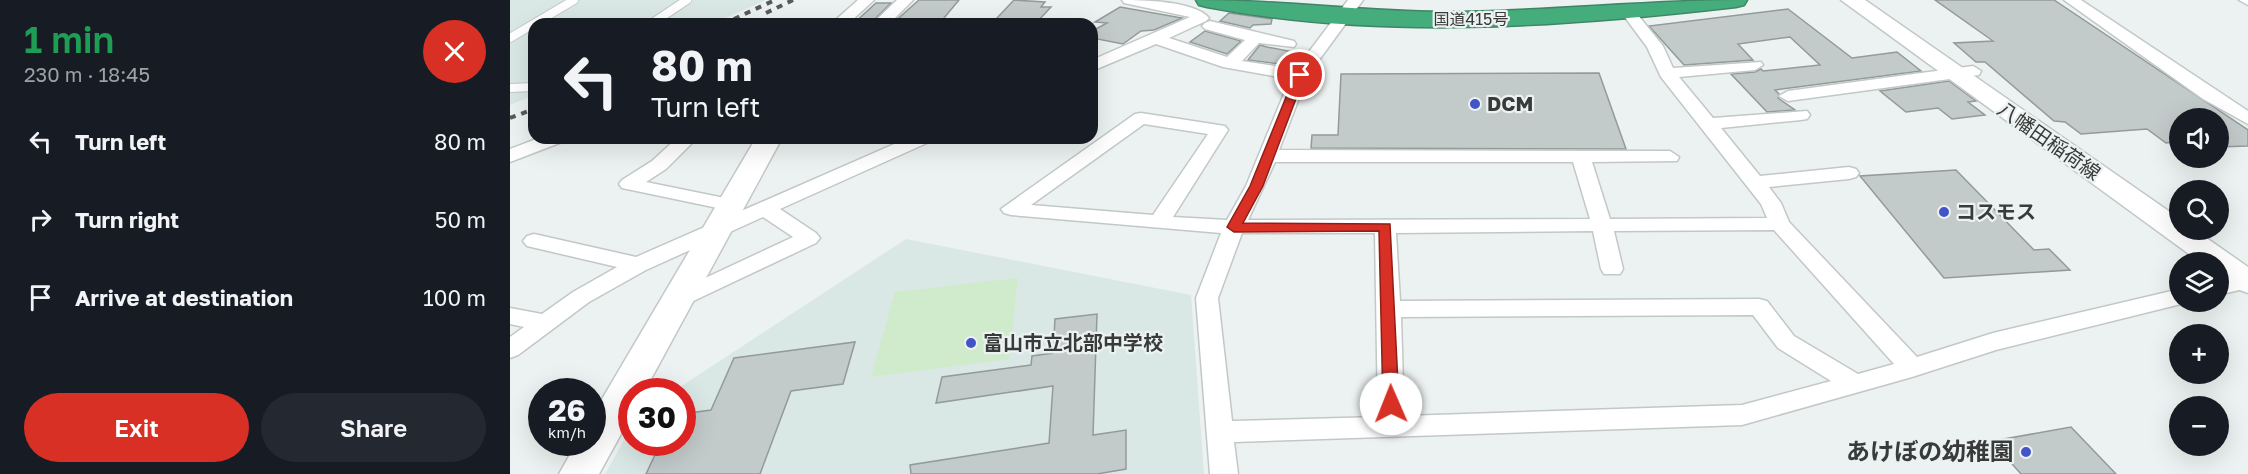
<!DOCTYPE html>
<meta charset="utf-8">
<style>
:root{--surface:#171b24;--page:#242831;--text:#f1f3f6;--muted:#9ea1a6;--accent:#d93025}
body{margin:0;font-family:"Golos Text","Noto Sans JP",sans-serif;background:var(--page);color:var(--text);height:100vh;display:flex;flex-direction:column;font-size:22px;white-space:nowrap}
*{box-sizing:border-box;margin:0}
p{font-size:20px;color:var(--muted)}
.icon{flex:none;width:33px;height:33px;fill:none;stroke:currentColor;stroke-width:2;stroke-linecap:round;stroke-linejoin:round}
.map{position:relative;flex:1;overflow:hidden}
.panel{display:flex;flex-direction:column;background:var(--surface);width:510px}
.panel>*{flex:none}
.banner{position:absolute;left:18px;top:18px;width:570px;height:126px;border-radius:18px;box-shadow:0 6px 24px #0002;background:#171b24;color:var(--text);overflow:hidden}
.tools{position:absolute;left:1659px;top:108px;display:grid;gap:12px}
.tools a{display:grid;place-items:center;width:60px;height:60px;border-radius:50%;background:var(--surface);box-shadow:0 6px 24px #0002;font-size:30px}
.speed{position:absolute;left:18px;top:378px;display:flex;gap:12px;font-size:30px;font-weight:700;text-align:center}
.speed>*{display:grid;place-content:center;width:78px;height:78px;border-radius:50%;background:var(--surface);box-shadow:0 6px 24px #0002;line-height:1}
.speed small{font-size:15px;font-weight:400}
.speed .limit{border:9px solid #d22;background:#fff;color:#111}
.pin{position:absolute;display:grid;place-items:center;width:51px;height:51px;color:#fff;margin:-26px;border:3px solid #fff;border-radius:50%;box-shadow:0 2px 6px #0007}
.me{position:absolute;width:66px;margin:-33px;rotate:359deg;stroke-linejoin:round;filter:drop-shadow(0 0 4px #0008)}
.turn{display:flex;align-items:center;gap:21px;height:126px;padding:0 24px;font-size:27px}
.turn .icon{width:78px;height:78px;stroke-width:2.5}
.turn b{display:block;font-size:42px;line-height:51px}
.round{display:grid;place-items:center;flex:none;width:63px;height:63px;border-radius:32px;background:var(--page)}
.head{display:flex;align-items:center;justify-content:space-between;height:102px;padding:0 24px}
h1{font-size:36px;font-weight:600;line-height:45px;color:#1e9e55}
.button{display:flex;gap:12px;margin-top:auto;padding:12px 24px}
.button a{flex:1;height:69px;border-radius:36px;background:var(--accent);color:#fff;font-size:24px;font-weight:600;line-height:69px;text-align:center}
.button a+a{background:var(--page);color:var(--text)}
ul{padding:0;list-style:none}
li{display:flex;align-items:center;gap:18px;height:78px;padding:0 24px}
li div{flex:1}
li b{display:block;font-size:22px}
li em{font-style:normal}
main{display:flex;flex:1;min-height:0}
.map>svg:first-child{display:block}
.built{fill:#dae8e5}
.green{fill:#d0eacc}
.building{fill:#c3caca;stroke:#939a9a;stroke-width:1.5}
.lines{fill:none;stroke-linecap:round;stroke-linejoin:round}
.lane-casing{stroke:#c2c8c7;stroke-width:10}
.street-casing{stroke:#c2c8c7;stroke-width:3}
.secondary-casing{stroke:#c2c8c7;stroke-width:3}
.highway-casing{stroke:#408565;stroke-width:3}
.lane{stroke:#fff;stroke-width:8}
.street{fill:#fff;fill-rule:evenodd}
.secondary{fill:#fff;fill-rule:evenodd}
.highway{fill:#45ad7c;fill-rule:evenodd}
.rail{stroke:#565a59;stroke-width:4;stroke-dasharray:6 6;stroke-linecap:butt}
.route{fill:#d93025;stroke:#8d1f18;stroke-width:1.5}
.poi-dot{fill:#4155c9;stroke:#ecf2f1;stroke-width:2}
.labels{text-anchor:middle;stroke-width:4.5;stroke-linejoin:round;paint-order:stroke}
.far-street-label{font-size:16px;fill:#383b3a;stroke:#ecf2f1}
.poi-label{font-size:20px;font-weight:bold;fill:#383b3a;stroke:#ecf2f1;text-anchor:start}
.street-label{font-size:20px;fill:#383b3a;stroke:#ecf2f1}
.near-poi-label{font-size:24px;font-weight:bold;fill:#383b3a;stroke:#ecf2f1;text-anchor:end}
</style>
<main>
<section class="panel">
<div class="head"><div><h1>1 min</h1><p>230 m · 18:45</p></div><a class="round" style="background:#d93025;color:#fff"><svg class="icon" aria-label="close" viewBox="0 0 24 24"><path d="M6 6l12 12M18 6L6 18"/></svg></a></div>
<ul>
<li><svg class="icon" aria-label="left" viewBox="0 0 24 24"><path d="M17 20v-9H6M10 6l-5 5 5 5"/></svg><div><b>Turn left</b></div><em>80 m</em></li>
<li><svg class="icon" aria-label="right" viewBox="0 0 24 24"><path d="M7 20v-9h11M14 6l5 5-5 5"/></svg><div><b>Turn right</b></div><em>50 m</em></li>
<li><svg class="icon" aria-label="arrive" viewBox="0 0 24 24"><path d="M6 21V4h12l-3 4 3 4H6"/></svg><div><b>Arrive at destination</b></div><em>100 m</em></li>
</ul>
<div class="button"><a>Exit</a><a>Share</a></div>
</section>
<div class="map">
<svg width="1738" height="474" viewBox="0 0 1738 474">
<rect width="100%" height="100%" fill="#ecf2f1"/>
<g class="built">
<path d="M0,0H256L202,24H24V95L0,105Z"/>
<path d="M396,239L681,295L694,474H95L121,428L122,442H172V392L164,391Z"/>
</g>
<path class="green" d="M508,278L499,359L361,377L385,292Z"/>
<g class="building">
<path d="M409,0H449L429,24H382Z"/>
<path d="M504,0L535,2L531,7H541L527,22L486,19Z"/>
<path d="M1425,0H1544L1738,130V146L1708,147V118H1670V141L1656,143L1637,129L1571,134L1555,122L1544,121L1475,62H1466L1444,43L1483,41Z"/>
<path d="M366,3H381L360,24H343Z"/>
<path d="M610,7L672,18L644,30L631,31L613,44L582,38V31L597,23L585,22Z"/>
<path d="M1278,9L1342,58L1387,52L1411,71L1265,90L1269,94L1268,98L1285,110L1257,112L1221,74L1245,72L1251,69L1253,71L1310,65L1280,37L1228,44L1243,60L1174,65L1139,26Z"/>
<path d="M719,13L762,19L761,24L743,25L740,28L710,21Z"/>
<path d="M695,31L731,41L717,54L680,42Z"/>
<path d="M750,45L757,47L794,54L770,64L738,60Z"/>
<path d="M1089,73L1116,149L801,148L802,135H828L831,74Z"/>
<path d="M1439,81L1466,101L1458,102L1475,115L1442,119L1428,108L1396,112L1370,91Z"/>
<path d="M1446,170L1524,250L1539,249L1560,270L1434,278L1350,176Z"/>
<path d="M587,314L583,435L616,430V469L587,474H401L400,465L539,443L543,386L426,403L432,377L521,365L522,356L543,353L545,319Z"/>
<path d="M345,342L333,384L281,391L250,474H136L151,442H172V414L201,410L224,358Z"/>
<path d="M1561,427L1606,474H1511L1495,456L1479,459L1466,444Z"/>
</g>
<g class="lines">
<g class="lane-casing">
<g id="lane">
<path d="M141,24L177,0"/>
<path d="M0,38L64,0"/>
<path d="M0,88L24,87"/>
</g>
</g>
<g class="street-casing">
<g id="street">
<path d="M348,0H364L338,24H321Z"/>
<path d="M387,0H403L379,24H362Z"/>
<path d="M612,0C632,0 685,1 699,18L696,21L659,38L717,57L735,40L695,29L692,26L695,23L700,21L784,41L786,44L784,47L749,43L732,61L786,69L838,0H853L798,75L769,150L1160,151L1169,157L1167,161L1082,162L1100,219L1257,218L1251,204L1151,77L1137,47L1111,12L1118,8L1123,9L1153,46L1163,68L1251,62L1253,65L1245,70L1169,77L1203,118L1297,111L1300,115L1297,119L1291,120L1211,128L1250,176L1339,167L1346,169L1349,173L1346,177L1339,179L1259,187L1271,203L1279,222L1407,357L1483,333L1670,289V302H1679L1486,350L1402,377L1232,425L724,442L728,474H700L686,298L711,233L501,215L494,213L491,209L625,114L631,113L715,126L718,130L663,217L717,220L736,186L780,79L713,67L646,44L582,71V60L680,17L614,3ZM634,124L698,134L643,215L521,205ZM765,162H1063L1080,219L738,220ZM1264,230L1384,364L1348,374L1284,336L1257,301L1249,299L890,301L886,233L1083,231L1091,269L1094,274H1110L1113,269L1104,231ZM732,233H865L868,417L722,421L708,298ZM1243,315L1268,348L1321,381L1232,405L894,416L891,317Z"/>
<path d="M1554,0H1571L1738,111V124L1693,99Z"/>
<path d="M1729,0H1738V5Z"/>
<path d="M1463,66L1471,71L1469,75L1278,101L1269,96L1278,91Z"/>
<path d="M29,138H55L52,142L0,162V149Z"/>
<path d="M167,138H187L156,169L136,182L229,201L232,205L229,209L222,211L112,188L109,184L112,180L142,161Z"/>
<path d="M398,138H422L419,142L270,209L306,233L310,238L306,243L177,304L169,307L161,304L158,299L161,294L283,237L253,217L136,270L79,302L8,355L0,358V337L14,327L0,324V308L32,314L63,292L107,267L17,246L13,241L17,236L24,234L126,257Z"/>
<path d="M1738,274V288L1708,295V280Z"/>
</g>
</g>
<g class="secondary-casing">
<g id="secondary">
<path d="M1331,0H1355L1670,219V230H1685L1738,267V293L1727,289L1708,276V262H1690Z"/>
<path d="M246,138H272L134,392H122V414L89,474H49L67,442H82V416Z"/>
</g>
</g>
<g class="highway-casing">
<path id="highway" d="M686,0C768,0 849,11 932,12C1034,12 1135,0 1237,0L1234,5L1226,7C1052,27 870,40 697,7L689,5Z"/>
</g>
<use href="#lane" class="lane"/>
<use href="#street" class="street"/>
<use href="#secondary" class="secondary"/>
<use href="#highway" class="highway"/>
<g class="rail">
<path d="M256,13L283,0"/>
<path d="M213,24L265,0"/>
<path d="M0,118L24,109"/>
</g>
</g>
<path class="route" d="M790,72L795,75L753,186L733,223L880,224L889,404L881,410L873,404L869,231L724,232L717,227L740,186L785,75Z"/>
<g class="poi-dot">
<circle cx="965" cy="104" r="6"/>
<circle cx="1434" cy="212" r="6"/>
<circle cx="461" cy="343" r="6"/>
<circle cx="1516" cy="452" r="6"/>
</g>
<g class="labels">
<g class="far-street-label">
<text x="961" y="25">国道415号</text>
</g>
<g class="poi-label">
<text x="977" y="111">DCM</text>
<text x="1446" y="219">コスモス</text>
<text x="473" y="350">富山市立北部中学校</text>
</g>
<g class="street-label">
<text transform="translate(1539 141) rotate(35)" y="7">八幡田稲荷線</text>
</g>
<g class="near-poi-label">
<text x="1504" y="460">あけぼの幼稚園</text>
</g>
</g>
</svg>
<div class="tools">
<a><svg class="icon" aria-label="sound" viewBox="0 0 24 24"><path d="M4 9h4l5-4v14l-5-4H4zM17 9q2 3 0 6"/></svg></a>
<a><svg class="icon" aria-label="search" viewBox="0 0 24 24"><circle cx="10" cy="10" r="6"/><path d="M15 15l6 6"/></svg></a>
<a><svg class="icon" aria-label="layers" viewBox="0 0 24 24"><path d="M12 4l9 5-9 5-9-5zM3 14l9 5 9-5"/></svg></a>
<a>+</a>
<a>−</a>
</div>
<div class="speed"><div>26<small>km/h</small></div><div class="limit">30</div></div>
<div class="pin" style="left:790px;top:75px;background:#d93025"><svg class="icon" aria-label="arrive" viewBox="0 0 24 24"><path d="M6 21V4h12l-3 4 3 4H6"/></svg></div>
<svg class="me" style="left:881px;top:404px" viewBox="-20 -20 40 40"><circle r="19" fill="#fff"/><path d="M0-13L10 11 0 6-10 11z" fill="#d93025"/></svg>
<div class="banner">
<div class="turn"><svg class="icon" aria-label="left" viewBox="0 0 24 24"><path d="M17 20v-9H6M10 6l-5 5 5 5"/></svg><div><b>80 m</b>Turn left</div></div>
</div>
</div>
</main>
